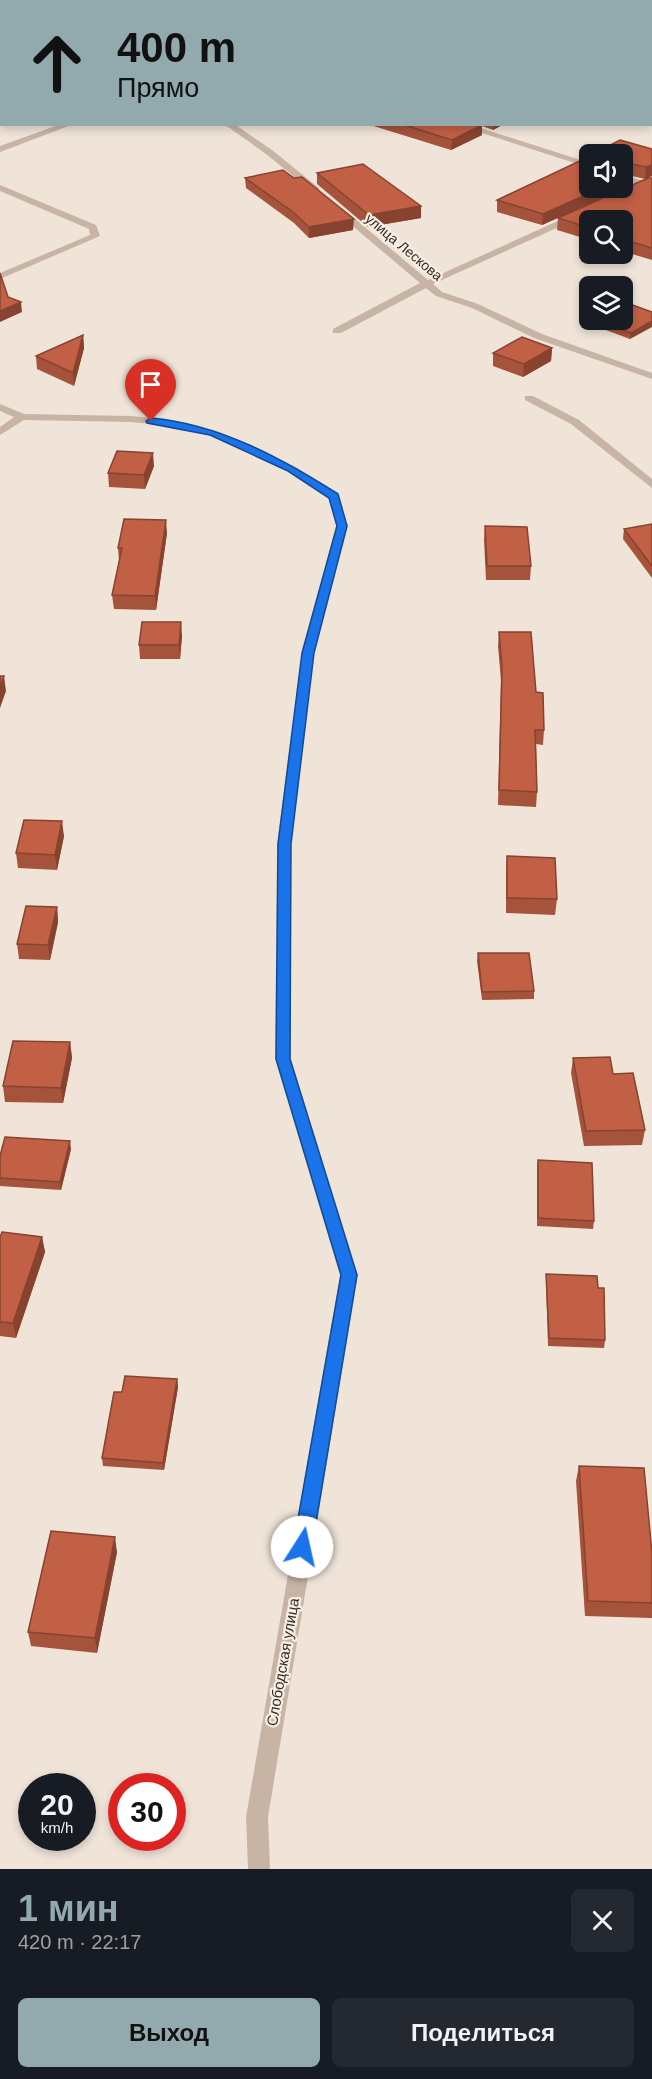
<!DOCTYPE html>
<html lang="ru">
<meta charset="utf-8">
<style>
:root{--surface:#171b24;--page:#242831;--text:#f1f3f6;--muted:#9ea1a6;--accent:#92aaad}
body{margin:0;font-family:Arial,sans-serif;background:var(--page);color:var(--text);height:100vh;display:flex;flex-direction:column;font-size:22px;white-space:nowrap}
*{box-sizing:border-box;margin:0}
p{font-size:20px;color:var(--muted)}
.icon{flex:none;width:33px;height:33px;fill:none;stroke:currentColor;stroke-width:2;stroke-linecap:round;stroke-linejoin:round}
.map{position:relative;height:1869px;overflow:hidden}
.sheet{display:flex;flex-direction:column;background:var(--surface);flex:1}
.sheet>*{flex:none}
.top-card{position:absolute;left:0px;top:0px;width:652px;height:126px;box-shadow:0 3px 9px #0003;background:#92aaad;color:#111;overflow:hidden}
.tools{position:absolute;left:579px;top:144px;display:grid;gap:12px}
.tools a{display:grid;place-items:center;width:54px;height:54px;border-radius:9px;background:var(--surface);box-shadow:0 3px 9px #0003;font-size:30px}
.speed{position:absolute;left:18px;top:1773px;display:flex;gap:12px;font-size:30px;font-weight:700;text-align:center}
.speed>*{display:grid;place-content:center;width:78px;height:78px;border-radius:50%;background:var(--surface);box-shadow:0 3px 9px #0003;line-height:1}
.speed small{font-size:15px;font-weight:400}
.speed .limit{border:9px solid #d22;background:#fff;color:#111}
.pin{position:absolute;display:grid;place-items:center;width:51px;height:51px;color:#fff;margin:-62px -26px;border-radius:50% 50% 50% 0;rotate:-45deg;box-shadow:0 0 6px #0007}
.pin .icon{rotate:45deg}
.me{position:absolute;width:66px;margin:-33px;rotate:10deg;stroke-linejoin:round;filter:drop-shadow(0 0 4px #0008)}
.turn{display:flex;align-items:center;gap:21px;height:126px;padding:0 18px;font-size:27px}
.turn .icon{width:78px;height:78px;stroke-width:2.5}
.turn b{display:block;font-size:42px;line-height:51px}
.round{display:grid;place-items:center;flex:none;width:63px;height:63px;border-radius:9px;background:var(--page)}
.head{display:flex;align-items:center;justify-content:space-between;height:102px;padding:0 18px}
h1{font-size:36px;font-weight:700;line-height:45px;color:var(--accent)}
.cta{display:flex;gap:12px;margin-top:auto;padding:12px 18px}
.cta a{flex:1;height:69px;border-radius:9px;background:var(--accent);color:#111;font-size:24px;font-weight:700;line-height:69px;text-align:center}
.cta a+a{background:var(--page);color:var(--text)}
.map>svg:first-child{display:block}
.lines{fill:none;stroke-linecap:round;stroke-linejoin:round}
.street{fill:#c7b4a5;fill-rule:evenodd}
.wall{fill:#a6533b}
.shaded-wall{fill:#874330}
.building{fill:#c16045;stroke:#874330;stroke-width:1.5}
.route{fill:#1a73e8;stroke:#114b97;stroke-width:1.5}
.labels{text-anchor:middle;stroke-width:4.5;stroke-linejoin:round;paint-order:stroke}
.far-street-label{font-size:14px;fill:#332a26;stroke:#f8efe4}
.street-label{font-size:15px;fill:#332a26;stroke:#f8efe4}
</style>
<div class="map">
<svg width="652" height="1869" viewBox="0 0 652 1869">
<rect width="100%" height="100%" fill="#f0e4d9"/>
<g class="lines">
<g class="street">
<rect x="0" y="103" width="2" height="4"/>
<path d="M61,124H74L0,152V146Z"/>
<path d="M224,124H234L272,150L319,188V192H313L266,154Z"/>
<path d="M454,124H468L590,163V168Z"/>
<path d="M622,175L652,183V189L622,180Z"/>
<path d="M0,185L96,225L100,236L0,279V273L90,235L89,229L0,191Z"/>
<path d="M336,208H342L428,280L573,214H579V218L433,284L442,292L478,304L542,334L652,373V379L534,338L472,308L436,296L426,288L341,333H333V329L420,283L336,212Z"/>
<path d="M525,396H533L579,420L652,479V488L571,424L525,400Z"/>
<path d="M0,404L24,414L131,416L171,420L217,431L296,467L338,494L348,526L314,653L291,844V1059L358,1275L268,1817L270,1869H248L246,1817L340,1275L275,1059L277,844L302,653L336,526L329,498L288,471L209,435L171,426L131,422L24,420L0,435V427L14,417L0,411Z"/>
</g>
</g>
<g class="wall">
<path d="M0,0H162L166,1L2,2H0Z"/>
<path d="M652,0V105L651,103V2Z"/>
<rect x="0" y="9" width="2" height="92"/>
<path d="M367,124H504L493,130L482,126V135L451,150Z"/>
<path d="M652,149V176L645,179L632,176L631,185L542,225L497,212V200L622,188V154Z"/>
<path d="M317,173L421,206V218L368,227L317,184Z"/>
<path d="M245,178L353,230L309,238L294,223L246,188Z"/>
<path d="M652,178V260L622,251V220H590V240L557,230L558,218Z"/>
<path d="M652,312L630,339L595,326V320Z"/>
<path d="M83,335L84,348L74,386L37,369L36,356Z"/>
<path d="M552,348L551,361L523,377L493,366V353Z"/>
<path d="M154,466L145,489L109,487L108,473Z"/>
<path d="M652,524V578L623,539L624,529Z"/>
<path d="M485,526L531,566L530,580H486L484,540Z"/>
<path d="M167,533L156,610L114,609L112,595L119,561L118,548Z"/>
<path d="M499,632L536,692L544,730L543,745L536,744L537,792L536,807L498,805L501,681L498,646Z"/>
<path d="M182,636L180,659H140L139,645Z"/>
<path d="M64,836L57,870L18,868L16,853Z"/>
<path d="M507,856L557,899L555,915L506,913V871Z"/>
<path d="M57,907L58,922L50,960L19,959L17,944Z"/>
<path d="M478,953L534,991V999L482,1000L477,961Z"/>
<path d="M70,1042L72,1058L63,1103L5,1102L3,1086Z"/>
<path d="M573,1058L613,1074L645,1130L642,1145L584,1146L571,1073Z"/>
<path d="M71,1149L61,1190L0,1186V1156Z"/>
<path d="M538,1160L594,1221L593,1229L537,1226V1168Z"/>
<path d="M0,1237H42L45,1252L16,1338L0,1336Z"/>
<path d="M546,1274L598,1288L605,1340L604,1348L548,1346L546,1282Z"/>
<path d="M177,1379L178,1387L164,1470L103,1466L102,1458L122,1392Z"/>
<path d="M579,1466L652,1553V1618L585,1616L576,1481Z"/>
<path d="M117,1552L97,1653L31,1646L28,1632Z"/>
</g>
<g class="shaded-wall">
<path d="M477,0H503L499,2H473Z"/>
<path d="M2,89V101H0V90Z"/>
<path d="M494,124H504L493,130Z"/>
<path d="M482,125V135L451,150L452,140Z"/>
<path d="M652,165V176L645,179L646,167Z"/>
<path d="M632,173L631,185L542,225L543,214L601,188H622V178Z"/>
<path d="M421,206V218L368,227L369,215Z"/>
<path d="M354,219L353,230L309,238V227Z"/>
<path d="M21,302L22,312L0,322V311Z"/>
<path d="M652,321V327L630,339L631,333Z"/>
<path d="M83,335L84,348L74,386L73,373Z"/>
<path d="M552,348L551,361L523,377L524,364Z"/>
<path d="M153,453L154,466L145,489L144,475Z"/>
<path d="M166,520L167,533L156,610L155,596Z"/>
<path d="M181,622L182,636L180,659L179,645Z"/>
<path d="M4,676L6,691L0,708V688Z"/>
<path d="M62,821L64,836L57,870L55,855Z"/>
<path d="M57,907L58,922L50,960L48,945Z"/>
<path d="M70,1042L72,1058L63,1103L61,1088Z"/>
<path d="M70,1141L71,1149L61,1190L60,1182Z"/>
<path d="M42,1237L45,1252L16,1338L13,1323Z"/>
<path d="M177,1379L178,1387L164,1470L163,1463Z"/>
<path d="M115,1537L117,1552L97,1653L95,1638Z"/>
</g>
<g class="building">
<path d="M23,0H162L166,1L25,2L26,1Z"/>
<path d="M332,0H477L473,2H328Z"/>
<path d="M634,0H652V66L651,67V2H630Z"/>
<rect x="0" y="9" width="2" height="23"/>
<path d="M2,37V51H0V39Z"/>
<path d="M0,58H2V89L0,90Z"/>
<rect x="651" y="74" width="1" height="19"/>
<path d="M401,124H481L482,125L452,140Z"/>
<path d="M620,140L652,149V165L646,167L622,162V154H593Z"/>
<path d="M586,158H590V188H601L543,214L497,200Z"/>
<path d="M363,164L421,206L369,215L317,173Z"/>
<path d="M283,170L294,178L302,177L354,219L309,227L293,212L245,178Z"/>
<path d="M622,170L632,173L622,178Z"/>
<path d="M648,178H652V248L622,239V220H590V228L558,218Z"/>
<path d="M0,273L8,297L21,302L0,311Z"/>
<path d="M627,303L652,312V321L631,333L596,320H622V305Z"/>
<path d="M83,335L73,373L36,356Z"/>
<path d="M522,337L552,348L524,364L493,353Z"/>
<path d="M117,451L153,453L144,475L108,473Z"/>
<path d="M124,519L166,520L155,596L112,595L122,548H118Z"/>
<path d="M652,524V566L624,529Z"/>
<path d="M485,526L527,527L531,566H487Z"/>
<path d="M142,622H181L179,645H139Z"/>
<path d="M499,632H531L536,692L543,693L544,730H535L537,792L499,790L502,667Z"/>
<path d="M0,676H4L0,688Z"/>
<path d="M24,820L62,821L55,855L16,853Z"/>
<path d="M507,856L555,858L557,899L507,898Z"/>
<path d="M26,906L57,907L48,945L17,944Z"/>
<path d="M478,953H529L534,991L482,992Z"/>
<path d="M13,1041L70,1042L61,1088L3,1086Z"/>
<path d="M610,1057L613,1074L633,1073L645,1130L586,1131L573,1058Z"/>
<path d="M5,1137L70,1141L60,1182L0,1178V1156Z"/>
<path d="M538,1160L592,1163L594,1221L538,1218Z"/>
<path d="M2,1232L42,1237L13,1323L0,1322V1237Z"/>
<path d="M546,1274L597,1276L598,1288H604L605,1340L549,1338Z"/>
<path d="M125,1376L177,1379L163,1463L102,1458L114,1392H122Z"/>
<path d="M579,1466L644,1468L652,1553V1603L588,1601Z"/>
<path d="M51,1531L115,1537L95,1638L28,1632Z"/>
</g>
<path class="route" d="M151,418C219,424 281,458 338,494L347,526L314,653L291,844L290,1059L357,1275L312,1547L309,1553L302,1556L296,1553L293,1547L341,1275L276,1059L278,844L302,653L337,526L329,498L288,471L210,435L147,423L146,421Z"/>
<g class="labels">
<g class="far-street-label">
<text transform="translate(404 247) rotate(40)" y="5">улица Лескова</text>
</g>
<g class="street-label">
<text transform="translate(283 1662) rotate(-80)" y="5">Слободская улица</text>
</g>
</g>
</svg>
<div class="tools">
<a><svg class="icon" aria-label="sound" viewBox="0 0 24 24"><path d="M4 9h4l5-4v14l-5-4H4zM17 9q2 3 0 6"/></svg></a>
<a><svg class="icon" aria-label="search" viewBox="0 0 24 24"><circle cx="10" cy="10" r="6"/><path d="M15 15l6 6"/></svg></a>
<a><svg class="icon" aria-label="layers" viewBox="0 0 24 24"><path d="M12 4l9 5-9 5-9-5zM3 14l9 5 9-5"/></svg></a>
</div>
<div class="speed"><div>20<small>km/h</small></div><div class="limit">30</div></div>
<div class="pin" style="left:151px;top:421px;background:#d93025"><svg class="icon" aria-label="arrive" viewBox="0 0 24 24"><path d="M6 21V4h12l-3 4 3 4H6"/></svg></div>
<svg class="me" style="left:302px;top:1547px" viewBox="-20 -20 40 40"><circle r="19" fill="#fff"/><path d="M0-13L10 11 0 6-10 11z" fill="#1a73e8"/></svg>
<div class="top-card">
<div class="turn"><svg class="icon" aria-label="ahead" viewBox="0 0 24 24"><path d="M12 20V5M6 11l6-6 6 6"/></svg><div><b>400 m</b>Прямо</div></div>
</div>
</div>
<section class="sheet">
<div class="head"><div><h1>1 мин</h1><p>420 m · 22:17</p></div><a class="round"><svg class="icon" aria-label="close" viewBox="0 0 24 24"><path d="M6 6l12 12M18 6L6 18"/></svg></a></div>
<div class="cta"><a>Выход</a><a>Поделиться</a></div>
</section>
